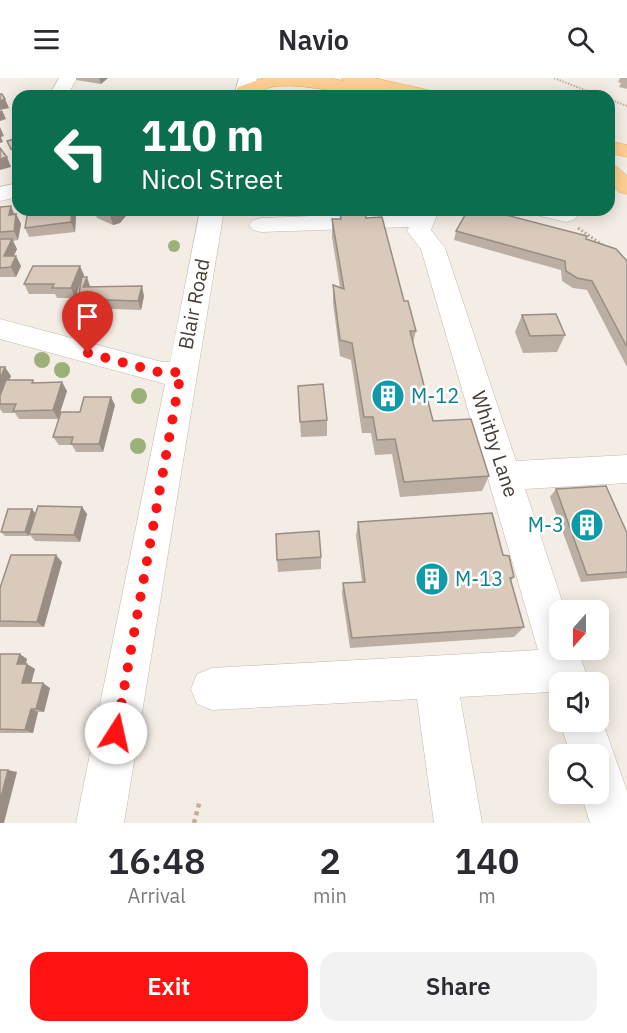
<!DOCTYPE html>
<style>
:root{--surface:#fff;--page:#f2f2f3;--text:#2b2b33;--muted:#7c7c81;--accent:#ff1211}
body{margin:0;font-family:"IBM Plex Sans",sans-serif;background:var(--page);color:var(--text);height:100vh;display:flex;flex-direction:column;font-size:22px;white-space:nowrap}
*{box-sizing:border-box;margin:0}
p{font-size:20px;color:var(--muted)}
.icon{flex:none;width:33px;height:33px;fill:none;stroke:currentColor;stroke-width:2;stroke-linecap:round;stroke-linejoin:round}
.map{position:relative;height:745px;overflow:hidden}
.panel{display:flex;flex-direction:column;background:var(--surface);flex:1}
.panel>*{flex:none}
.banner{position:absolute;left:12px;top:12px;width:603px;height:126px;border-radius:18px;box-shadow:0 3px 15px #0003;background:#0b6e4f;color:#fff;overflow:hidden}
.needle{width:39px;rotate:201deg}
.buttons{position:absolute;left:549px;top:522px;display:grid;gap:12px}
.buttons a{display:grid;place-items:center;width:60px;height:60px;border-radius:12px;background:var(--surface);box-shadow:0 3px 15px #0003;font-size:30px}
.pin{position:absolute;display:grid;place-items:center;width:51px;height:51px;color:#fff;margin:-62px -26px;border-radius:50% 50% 50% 0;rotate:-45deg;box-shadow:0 0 6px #0007}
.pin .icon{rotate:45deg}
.me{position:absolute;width:66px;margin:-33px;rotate:10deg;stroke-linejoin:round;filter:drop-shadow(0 0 4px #0008)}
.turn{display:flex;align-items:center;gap:21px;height:126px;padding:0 30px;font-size:27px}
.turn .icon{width:78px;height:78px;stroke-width:2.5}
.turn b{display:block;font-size:42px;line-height:51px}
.eta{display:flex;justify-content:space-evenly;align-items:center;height:102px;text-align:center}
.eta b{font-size:36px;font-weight:600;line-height:42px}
.button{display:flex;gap:12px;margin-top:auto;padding:12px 30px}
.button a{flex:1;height:69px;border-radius:18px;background:var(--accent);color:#fff;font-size:24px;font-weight:600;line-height:69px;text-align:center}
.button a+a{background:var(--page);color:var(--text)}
header{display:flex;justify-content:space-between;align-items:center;height:78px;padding:0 30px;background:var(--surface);font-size:27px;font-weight:600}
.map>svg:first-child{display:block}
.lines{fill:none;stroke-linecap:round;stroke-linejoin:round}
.minor-casing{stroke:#c4b7aa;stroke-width:1}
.major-casing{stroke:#f0ac57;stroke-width:1}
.path-far2{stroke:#c4ad96;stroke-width:2;stroke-dasharray:1.5 1.5;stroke-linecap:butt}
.path-far1{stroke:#c4ad96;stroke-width:3;stroke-dasharray:2 2;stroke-linecap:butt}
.path{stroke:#c4ad96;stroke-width:4.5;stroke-dasharray:4 4;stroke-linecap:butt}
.minor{fill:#fff;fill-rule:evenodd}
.major{fill:#ffd093;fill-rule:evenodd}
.tree{fill:#9bb179}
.wall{fill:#bbaea2}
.shaded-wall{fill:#998d84}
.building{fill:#dacabc;stroke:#998d84;stroke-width:1.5}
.route{stroke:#ff1211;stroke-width:10;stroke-dasharray:0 18}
.labels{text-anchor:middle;stroke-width:5;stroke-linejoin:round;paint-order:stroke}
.street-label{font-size:20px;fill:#483d34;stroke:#fff}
.culture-label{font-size:20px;fill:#0d838f;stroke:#fff;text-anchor:start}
</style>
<header><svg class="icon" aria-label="menu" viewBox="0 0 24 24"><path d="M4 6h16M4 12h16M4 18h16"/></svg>Navio<svg class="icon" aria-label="search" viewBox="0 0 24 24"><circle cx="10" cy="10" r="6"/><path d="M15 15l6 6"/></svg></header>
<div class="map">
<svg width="627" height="745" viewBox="0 0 627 745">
<rect width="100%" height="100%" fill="#f4ede5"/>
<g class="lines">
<g class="minor-casing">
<g id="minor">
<path d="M59,0H77L67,18H49Z"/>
<path d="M239,0H257L252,18H234Z"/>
<path d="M18,105V119L0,123V109Z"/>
<path d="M200,132H224L124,745H76L165,306L0,261V241L162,284H170Z"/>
<path d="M415,132H439L431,152L445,170L516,383L627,377V405L525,411L565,532H560V572H578L589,604H560V622L553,619L551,614L460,619L482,745H434L417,621L212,632L197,626L191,611L197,596L212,590L538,572L421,171L407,153L409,149L261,154L253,152L249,147L253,142L261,140L414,134Z"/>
<path d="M532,132H574L578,137L574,142L566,144L536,137Z"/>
<path d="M598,631L627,713V745H590L581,716H598V676H570L560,644H598Z"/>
</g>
</g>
<g class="major-casing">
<g id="major">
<path d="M264,0H330L343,3L341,0H374L437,14L439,18H405L378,12L380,15L378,18C345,18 313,6 279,8C265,8 254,20 238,17L236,13L238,9Z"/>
<path d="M609,63L627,67V79L609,75Z"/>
<path d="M609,87L617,89L627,98V116L619,114L609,105Z"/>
</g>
</g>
<g class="path-far2">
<path d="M554,0L600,18"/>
<path d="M609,21L627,28"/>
</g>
<path class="path-far1" d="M578,150L604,168"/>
<path class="path" d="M194,745L200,722"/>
<use href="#minor" class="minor"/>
<use href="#major" class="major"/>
</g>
<g class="tree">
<circle cx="174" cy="168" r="6"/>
<circle cx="42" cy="282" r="8"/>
<circle cx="62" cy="292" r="8"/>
<circle cx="139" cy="318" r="8"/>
<circle cx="138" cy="368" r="8"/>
</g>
<g class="wall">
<path d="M76,0H108L101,6L76,2Z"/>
<path d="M620,0H627V11L619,9L621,5L618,4Z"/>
<path d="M0,129L14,136H16L21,146L18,162L13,163L17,171L14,178L21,188L16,199H0Z"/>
<path d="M94,132H131L120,145L113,147L97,140Z"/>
<path d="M340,136L366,140L404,223L416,253L413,265L433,343L489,398L482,413L400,419L392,376L375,377L371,355H362L351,282L340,278L333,225V207L340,209L332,159V141H340Z"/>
<path d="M76,139L75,154L29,159L25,150Z"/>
<path d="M456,153L586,161L627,183V289L587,212L573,210L562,203L561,192L454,162Z"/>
<path d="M84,197L83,199L90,209L144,218L141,232L82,230L78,221L80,206L75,220H57L55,216H29L24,206Z"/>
<path d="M522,237L565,257L557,274L523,275L515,254Z"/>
<path d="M0,289L11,298L9,302H33L34,305L67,313L58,341H19L15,335H3L0,331Z"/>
<path d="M298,308L327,342V358L301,359Z"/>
<path d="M115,327L103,374H76L72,367H59L53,359L80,334Z"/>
<path d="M556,411L627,455V500L581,504L550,419Z"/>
<path d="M82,429L87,436L80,464L35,463L29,456V458H5L1,454L32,431L35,435Z"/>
<path d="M358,444L503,477L514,499L511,503L524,549L514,559L350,570L342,516L343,505L362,504L356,458Z"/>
<path d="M321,479V491L278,494L277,482Z"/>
<path d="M62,484L44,549H0V510Z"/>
<path d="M0,576L27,581L26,586L35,591L31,605L50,610L44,634H38L33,655H0Z"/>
</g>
<g class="shaded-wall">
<path d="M99,0H108L101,6Z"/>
<path d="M5,21L9,30L0,32V23Z"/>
<path d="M2,32L6,41L0,43V33Z"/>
<path d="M0,49L4,58L1,59L3,64L0,65Z"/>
<path d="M18,69V79L15,80L11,71Z"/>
<path d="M7,79L11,89L0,92V81Z"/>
<path d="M11,128L15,138L9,137Z"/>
<path d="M72,132H74L76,139L75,154L71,144Z"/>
<path d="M120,132H131L120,145L113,147L110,137Z"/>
<path d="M16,136L21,146L18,162L14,153Z"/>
<path d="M12,161L17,171L9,187L4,178Z"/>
<path d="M16,178L21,188L16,199L11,189Z"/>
<path d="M80,188L84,197L75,220L71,210Z"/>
<path d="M87,199L90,208L83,209Z"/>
<path d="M142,208L144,218L141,232L138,223Z"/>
<path d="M5,289L11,298L0,324V301Z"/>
<path d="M62,304L67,313L58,341L53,332Z"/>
<path d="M111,319L115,327L103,374L99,366Z"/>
<path d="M82,429L87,436L80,464L74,457Z"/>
<path d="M32,431L35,435L29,458L25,454Z"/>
<path d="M56,477L62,484L44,549L37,544Z"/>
<path d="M20,576L27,581L24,591L17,586Z"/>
<path d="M27,586L35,591L30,609L22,605Z"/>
<path d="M43,605L50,610L44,634L36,631Z"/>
<path d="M31,631L38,634L33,655L25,652Z"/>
<path d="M8,692L17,694L4,745H0V723Z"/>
</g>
<g class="building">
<path d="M0,16H2L5,21L0,23Z"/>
<path d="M18,60V69L11,71L7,63Z"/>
<path d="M0,70L7,79L0,81Z"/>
<path d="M11,128L9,137L16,136L14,153L0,154V129Z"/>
<path d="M28,132H72L71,144L25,150Z"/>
<path d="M98,132H120L117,135L110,137Z"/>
<path d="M468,132H487L587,158L586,161L616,171L627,183V269L592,203L577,200L566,193L565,183L456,153Z"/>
<path d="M365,135L366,140L382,139L404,223H408L416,253H410L433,343L471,341L489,398L404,404L395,361L377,362L373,339H364L352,265L340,262L333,207L344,211L332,141H341L340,136Z"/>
<path d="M0,161H12L4,178H16L11,189L0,190Z"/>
<path d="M33,188H80L71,210H52L54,206H24Z"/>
<path d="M82,199H87L83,209L142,208L138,223L78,221Z"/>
<path d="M556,236L565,257L530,258L522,237Z"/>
<path d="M0,289H5L0,301Z"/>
<path d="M6,302H33L32,305L62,304L53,332L13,333L16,326H0V318Z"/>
<path d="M323,306L327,342L300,344L298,308Z"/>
<path d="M84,319H111L99,366H71L73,359H53L61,334H80Z"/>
<path d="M606,408L627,455V494L587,497L556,411Z"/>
<path d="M38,428L82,429L74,457L29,456Z"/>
<path d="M8,431H32L25,454H1Z"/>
<path d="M492,435L503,477L509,478L514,499L510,500L524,549L352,560L343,505L365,504L358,444Z"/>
<path d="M319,453L321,479L277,482L276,456Z"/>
<path d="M11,477H56L37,544L0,543V510Z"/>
<path d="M0,576H20L17,586H27L22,605H43L36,631H31L25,652L0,651Z"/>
<path d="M0,692H8L0,723Z"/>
</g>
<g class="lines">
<path class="route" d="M88,275L162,295L181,294L116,655"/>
</g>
<defs>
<g id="building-disc" transform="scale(1.725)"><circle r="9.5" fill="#0f9aa8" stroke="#fff"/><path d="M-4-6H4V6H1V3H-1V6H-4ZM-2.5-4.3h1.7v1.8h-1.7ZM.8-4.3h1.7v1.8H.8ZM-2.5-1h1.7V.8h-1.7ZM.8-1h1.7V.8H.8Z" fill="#fff"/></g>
</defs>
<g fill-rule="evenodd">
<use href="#building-disc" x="388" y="318"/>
<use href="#building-disc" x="587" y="447"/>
<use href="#building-disc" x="432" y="501"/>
</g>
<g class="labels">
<g class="street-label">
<text transform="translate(194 226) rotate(-79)" y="7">Blair Road</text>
<text transform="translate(495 366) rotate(72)" y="7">Whitby Lane</text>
</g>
<g class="culture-label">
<text x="411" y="325">M-12</text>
<text x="564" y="454" text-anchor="end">M-3</text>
<text x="455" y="508">M-13</text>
</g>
</g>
</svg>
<div class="buttons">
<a><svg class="needle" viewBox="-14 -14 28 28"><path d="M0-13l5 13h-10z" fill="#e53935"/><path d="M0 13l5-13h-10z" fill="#7c7c81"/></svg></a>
<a><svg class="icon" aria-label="sound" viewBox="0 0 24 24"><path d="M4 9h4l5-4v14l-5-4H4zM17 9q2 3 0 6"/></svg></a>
<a><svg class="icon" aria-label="search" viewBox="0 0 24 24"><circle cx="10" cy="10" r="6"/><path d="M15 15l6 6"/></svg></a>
</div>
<div class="pin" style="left:88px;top:275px;background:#d93025"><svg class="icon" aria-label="arrive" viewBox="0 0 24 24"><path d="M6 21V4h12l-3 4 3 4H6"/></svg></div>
<svg class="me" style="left:116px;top:655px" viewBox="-20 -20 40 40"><circle r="19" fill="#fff"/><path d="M0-13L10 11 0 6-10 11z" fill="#ff1211"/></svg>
<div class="banner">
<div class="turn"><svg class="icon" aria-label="left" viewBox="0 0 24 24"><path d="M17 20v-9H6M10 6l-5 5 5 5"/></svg><div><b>110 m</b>Nicol Street</div></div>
</div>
</div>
<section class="panel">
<div class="eta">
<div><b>16:48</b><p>Arrival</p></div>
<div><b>2</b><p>min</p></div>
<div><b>140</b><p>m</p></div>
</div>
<div class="button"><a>Exit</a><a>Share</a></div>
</section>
